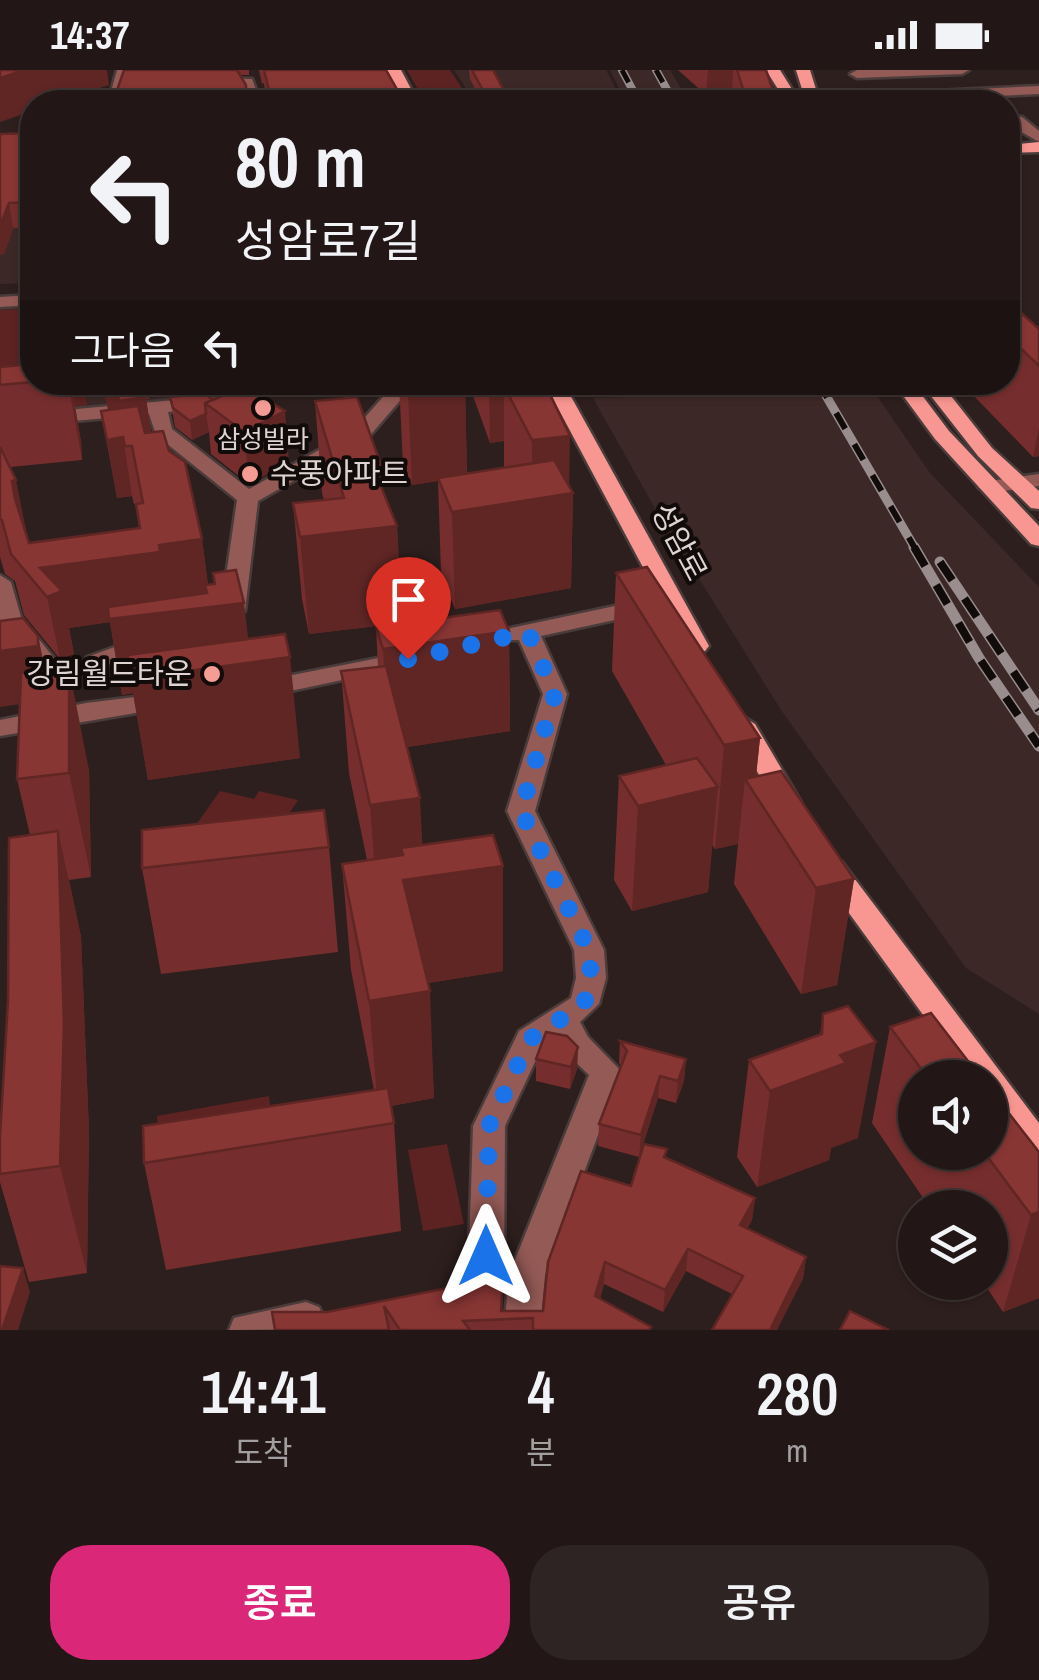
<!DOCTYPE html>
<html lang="ko">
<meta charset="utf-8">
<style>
:root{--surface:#221716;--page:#2e2423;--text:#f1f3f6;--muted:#a29fa1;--line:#3f3635;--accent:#db2777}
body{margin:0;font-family:"Archivo Narrow","Noto Sans KR",sans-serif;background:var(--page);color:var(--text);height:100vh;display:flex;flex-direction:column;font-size:38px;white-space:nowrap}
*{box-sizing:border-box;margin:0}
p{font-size:32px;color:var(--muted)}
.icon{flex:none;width:55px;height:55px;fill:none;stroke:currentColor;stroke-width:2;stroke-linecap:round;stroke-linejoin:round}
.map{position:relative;height:1260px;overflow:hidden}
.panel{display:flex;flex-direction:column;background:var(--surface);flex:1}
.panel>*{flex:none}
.banner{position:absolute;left:20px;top:20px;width:1000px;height:305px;border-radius:40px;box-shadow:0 2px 8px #0004,0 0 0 2px var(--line);background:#221716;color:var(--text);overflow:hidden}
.buttons{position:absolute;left:898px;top:990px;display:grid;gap:20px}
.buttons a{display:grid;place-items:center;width:110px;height:110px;border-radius:50%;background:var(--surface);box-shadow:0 2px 8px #0004,0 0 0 2px var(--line);font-size:50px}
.pin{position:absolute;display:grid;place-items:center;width:85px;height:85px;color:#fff;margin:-102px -42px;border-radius:50% 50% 50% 0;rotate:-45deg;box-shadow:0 0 10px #0007}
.pin .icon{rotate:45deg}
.me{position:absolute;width:110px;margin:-55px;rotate:0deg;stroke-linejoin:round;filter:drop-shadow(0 0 8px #0008)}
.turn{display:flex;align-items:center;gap:35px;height:210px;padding:0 50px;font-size:45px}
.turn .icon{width:130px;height:130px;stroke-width:2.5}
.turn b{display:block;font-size:70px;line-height:85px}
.then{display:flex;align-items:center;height:95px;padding:0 50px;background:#0003;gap:20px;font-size:38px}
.eta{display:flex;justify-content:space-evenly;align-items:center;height:170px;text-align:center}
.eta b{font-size:60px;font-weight:600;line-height:70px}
.primary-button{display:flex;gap:20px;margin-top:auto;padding:20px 50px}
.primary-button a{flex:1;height:115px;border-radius:40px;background:var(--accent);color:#fff;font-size:40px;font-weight:600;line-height:115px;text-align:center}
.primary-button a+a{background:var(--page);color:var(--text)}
.status{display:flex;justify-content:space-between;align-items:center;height:70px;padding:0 50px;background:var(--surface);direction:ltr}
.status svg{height:28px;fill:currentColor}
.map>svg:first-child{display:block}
.built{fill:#3c2827}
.green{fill:#5c2322}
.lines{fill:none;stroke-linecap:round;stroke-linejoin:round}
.minor-casing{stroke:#493c3b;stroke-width:5}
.major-casing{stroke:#493c3b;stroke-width:5}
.minor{fill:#945a56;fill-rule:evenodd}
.major{fill:#f89791;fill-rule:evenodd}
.rail-far2-casing{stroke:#998e8d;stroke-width:8}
.rail-far1-casing{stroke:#998e8d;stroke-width:9}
.rail-casing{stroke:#998e8d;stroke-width:11}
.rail-far2{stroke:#110b0a;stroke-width:5;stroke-dasharray:14;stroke-linecap:butt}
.rail-far1{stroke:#110b0a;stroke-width:6;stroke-dasharray:18;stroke-linecap:butt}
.rail{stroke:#110b0a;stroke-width:8;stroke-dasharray:22;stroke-linecap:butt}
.wall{fill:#752e2d}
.shaded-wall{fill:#5f2624}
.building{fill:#883634;stroke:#5f2624;stroke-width:2.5}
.route{stroke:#1a73e8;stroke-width:18;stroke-dasharray:0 32.4}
.poi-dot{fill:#f59c95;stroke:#110b0a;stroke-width:4}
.labels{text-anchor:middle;stroke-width:8;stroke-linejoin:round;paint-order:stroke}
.far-poi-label{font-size:25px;fill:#ded4d3;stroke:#110b0a}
.poi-label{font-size:30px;fill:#ded4d3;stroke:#110b0a;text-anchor:start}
.street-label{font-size:30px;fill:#ded4d3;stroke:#110b0a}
</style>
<div class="status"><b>14:37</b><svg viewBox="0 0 49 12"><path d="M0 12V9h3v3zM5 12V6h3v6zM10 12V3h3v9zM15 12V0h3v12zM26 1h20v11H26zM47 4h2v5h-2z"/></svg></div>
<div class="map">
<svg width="1039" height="1260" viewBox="0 0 1039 1260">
<rect width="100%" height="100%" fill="#2d1f1e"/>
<g class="built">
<path d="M454,0H606L622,32H475Z"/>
<path d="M610,0H670L689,32H626Z"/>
<path d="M32,83V213L0,214V84Z"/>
<path d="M32,231V312H267L245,329L0,352V232Z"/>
<path d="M683,313H868L930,403L1039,517V944L966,898L781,640L653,435L593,328L692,325Z"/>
</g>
<g class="green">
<path d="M407,0H450L471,32H425Z"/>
<path d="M32,239V312L84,313L87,336L0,344V240Z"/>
<path d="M220,721L254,729L259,721L298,730L270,773L196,755Z"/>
<path d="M269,1026L276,1078L160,1098L157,1046Z"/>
<path d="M447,1074L464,1154L423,1161L408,1080Z"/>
</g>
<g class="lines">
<g class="minor-casing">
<g id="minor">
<path d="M117,0H131L122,32H108Z"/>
<path d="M969,0L962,4L857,8L850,4L857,0Z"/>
<path d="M211,8L252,9L261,32H247L241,16L206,15V9Z"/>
<path d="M1039,16V24L869,32L806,31L813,27Z"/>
<path d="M1008,46L1022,47L1039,61V72L1008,54Z"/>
<path d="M32,225V235L0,237V227Z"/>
<path d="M254,312H276L252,333L168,342L172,359L249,419L353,361L396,312H416L367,369L258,431L245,541L233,548L221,541L237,430L156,365L149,344L0,358V346L240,324Z"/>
<path d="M1039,404V416L989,423L978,417L989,411Z"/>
<path d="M0,505L11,512L21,547L71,609L74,614L71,619H53L5,557L0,558Z"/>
<path d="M648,529L656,531L660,536L656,541L541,566L567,624L535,741L604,880L606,908L599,934L580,952L588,967L622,1002L545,1205L540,1260H504L509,1205L589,1005L566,983L557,967L542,977L505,1056L504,1213L499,1224L486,1229L473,1224L468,1213L473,1056L519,961L571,928L576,908L574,880L507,741L543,624L519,570H503L499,565L511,558Z"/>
<path d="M145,566L153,568L157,573L153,578L96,599L84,592L87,587Z"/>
<path d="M409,582L418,584L421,589L418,594L262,627L250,619L262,611Z"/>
<path d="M168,623L177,626L181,631L177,636L0,666V650L86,633Z"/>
<path d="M306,1232L319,1237L324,1248L319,1259L229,1260L234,1248Z"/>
</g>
</g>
<g class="major-casing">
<g id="major">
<path d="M387,0H401L418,32H404Z"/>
<path d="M766,0H780L800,32H786Z"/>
<path d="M796,0H810L820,32H806Z"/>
<path d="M1039,72V82L1008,83V75Z"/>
<path d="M544,312H563L709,576L705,581H689L685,576Z"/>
<path d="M893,312H912L949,361L1039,456V476L1031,474L935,369Z"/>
<path d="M920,312H940L992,378L1039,421V439L1031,438L978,386Z"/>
<path d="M742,646L755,654L801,732L797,738H779L775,732L729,654Z"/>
<path d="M832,789L842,792L1039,1053V1091L1027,1088L990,1036V1008H969L822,806L818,799L822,792Z"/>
</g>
</g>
<use href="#minor" class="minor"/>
<use href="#major" class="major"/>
<g class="rail-far2-casing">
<g id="rail-far2">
<path d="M622,0L639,32"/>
<path d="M656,0L674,32"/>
</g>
</g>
<g class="rail-far1-casing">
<path id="rail-far1" d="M818,312L916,480"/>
</g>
<g class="rail-casing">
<g id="rail">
<path d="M914,477L979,588L1039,676"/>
<path d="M940,492L1039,640"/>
</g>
</g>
<use href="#rail-far2" class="rail-far2"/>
<use href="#rail-far1" class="rail-far1"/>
<use href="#rail" class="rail"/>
</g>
<g class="wall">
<path d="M124,0H249V5H240L246,15L248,32H113Z"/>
<path d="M259,0H386L399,32H266L264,13L262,14Z"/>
<path d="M469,0H493L508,28V32H482L470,9Z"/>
<path d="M678,0H766L777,32H735L732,22L706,25Z"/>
<path d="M32,63V157L13,158L4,184L0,64Z"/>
<path d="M1008,241L1039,259V386L1033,387L970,322L971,312H1008Z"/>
<path d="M0,297L32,312H71L81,372L82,390L10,397L29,473L139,458L136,434H134L132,426L117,428L101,341L108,340L104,316L120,314L119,312H147L149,329H146L151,362L169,381L202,469L208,515L215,514L213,503L248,569L300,688L148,710L133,623L122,625L110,552L69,558L74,584L60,589L24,545L15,511L5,504L0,487Z"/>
<path d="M399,312H463L465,316L467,403L504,398V371L490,373L468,312H522L573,423L571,518L455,539L441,503L438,411L412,415L403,395Z"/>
<path d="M225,322V324L267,331L289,392L249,414L211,384L209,362L192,370L175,357L170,327L211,328Z"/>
<path d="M315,331L382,398L383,422L397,456L402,553L309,564L302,529L293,433L324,430L322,423Z"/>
<path d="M616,503L760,668L756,707L854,809L837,915L801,924L734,814L738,774L715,779L712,775L708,822L632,841L614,810L619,706L666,695L612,601Z"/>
<path d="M376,557L509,561L510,661L407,677L422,775L503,796V901L428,913L434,1028L391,1036L394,1053L401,1161L166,1200L144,1093L374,1020L351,900L342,794L367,790L349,703L341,601L378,597Z"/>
<path d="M38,566L45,601L89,700L91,807L69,810L81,867L89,1061L87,1203L29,1212L0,1112V1067L30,765L17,709L20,634Z"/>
<path d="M329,777L338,882L161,904L142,798Z"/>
<path d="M823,944L858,1068L831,1078L829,1090L757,1117L737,1087L749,990L820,965Z"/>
<path d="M890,957L981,1008H915V1082H1039V1228L1003,1242L983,1212H990V1138H930L872,1053Z"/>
<path d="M620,971L686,989L684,1011L676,1033L658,1028L639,1087L598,1076L599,1054L621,996L619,993Z"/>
<path d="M578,977L577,999L570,1019L536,1011V989Z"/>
<path d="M666,1087L755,1128L752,1150L747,1159L806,1187L803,1209L732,1224L686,1201L663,1242L604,1214L600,1229L651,1260H275L327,1242L503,1207L502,1241H543L631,1116Z"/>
</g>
<g class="shaded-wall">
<path d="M24,0H107L109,15L58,32H32V41L0,52V8Z"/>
<path d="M708,0H733L732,22L706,25Z"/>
<path d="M9,133L13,158L4,184L0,185V156Z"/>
<path d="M68,312H71L81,372L82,390Z"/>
<path d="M489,312H522V351L504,316V371L490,373Z"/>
<path d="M465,316L467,407L438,408V411L412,415L408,323Z"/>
<path d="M118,326L124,362L112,364L106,328Z"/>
<path d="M146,327L151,363L125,367L119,331Z"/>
<path d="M285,341L289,392L249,414L244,362Z"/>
<path d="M206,344L209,362L192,370L190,351Z"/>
<path d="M1039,357V386L1033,387Z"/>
<path d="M570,366L569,423H573L571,518L455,539L452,442L532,429V370Z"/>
<path d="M123,367L132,426L117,428L107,370Z"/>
<path d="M382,398L385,457L397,456L402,553L309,564L300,467L374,399Z"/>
<path d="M16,410L28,470L24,471L12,411Z"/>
<path d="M202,469L210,530L244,533L251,592L290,587L300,688L148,710L133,623L122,625L110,552L69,558L74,584L60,589L47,527L40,498L159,475Z"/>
<path d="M509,561L510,661L389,680L383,579Z"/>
<path d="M38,566L49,620V630L0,637V572Z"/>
<path d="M69,598L89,700L91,807L69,703Z"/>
<path d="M760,668L754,723L745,709L738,774L715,779L724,675Z"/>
<path d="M718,717L708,822L632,841L638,736Z"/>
<path d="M420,728L424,807L503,796V901L409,916L403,785L401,778L404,836L378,840L370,735Z"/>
<path d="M58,761L81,867L89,1061L87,1203L60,1096Z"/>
<path d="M854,809L837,915L801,924L816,818Z"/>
<path d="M430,921L434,1028L378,1038L369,931Z"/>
<path d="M876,972L858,1068L831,1078L829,1090L757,1117L770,1021L840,985Z"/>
<path d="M578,977L577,999L570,1019L571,997Z"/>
<path d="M686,989L684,1011L676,1033L678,1011Z"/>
<path d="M660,1006L658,1028L639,1087L641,1065Z"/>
<path d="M755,1128L752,1150L737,1177L740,1155Z"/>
<path d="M1039,1142V1228L1003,1242L1031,1145Z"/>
<path d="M688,1179L686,1201L663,1242L665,1220Z"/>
<path d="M806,1187L803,1209L777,1260H770Z"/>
<path d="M605,1192L604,1214L594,1248L595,1226Z"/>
<path d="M23,1198L30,1222L18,1260H2Z"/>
</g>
<g class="building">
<path d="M0,0H24L0,8Z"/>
<path d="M124,0H237L246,15V32H113Z"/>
<path d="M264,0H386L399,23H394L398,32H339L338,30L272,32Z"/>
<path d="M472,0H493L508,28H487Z"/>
<path d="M737,0H766L777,32H747Z"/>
<path d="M939,28L943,32H928Z"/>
<path d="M32,63V132L9,133L0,156V64Z"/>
<path d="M1017,239L1039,259V296L1008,266V241Z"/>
<path d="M32,294V312L0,315V297Z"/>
<path d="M141,312L146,327L119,331L118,326L106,328L104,316Z"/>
<path d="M260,312H264L267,330L254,323Z"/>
<path d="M403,312H463L465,316L408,323Z"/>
<path d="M544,312L570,366L532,370L504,316Z"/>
<path d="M239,314L285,341L244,362L205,333L235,320Z"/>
<path d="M225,322L224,325L205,333L206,344L190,351L173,338L170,327L204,324L211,328L210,323Z"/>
<path d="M357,327L382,398L374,399L397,456L300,467L293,433L344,428L315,331Z"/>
<path d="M138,336L145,363L163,361L169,381L185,392L202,469L159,475L160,482L40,498L62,521L47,527L11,484L2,450L0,449V377L16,410L12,411L15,429L29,473L140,458L136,434L143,433L132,376H125L123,367L107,370L101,341Z"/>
<path d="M554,390L573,423L452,442L438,408Z"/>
<path d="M647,497L760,668L724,675L616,503Z"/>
<path d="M236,500L244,533L109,549L108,537L207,523L205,515L215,514L213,503Z"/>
<path d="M500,540L509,561L383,579L376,557Z"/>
<path d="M23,548L38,566V576L0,581V551Z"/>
<path d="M285,564L290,587L130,609L128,585Z"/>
<path d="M386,596L420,728L370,735L341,601Z"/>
<path d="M69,598V703L17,709L21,603Z"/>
<path d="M697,688L718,717L638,736L619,706Z"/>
<path d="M781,701L854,809L816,818L745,709Z"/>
<path d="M324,740L329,777L142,798V760Z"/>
<path d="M58,761L64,954L60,1096L0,1104V1067L8,931L9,768Z"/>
<path d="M493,765L503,796L403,810L430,921L369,931L342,794L403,785L401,778Z"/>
<path d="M848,936L876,972L840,985L846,993L770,1021L749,990L822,964L823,944Z"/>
<path d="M931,943L981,1008H928L890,957Z"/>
<path d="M546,962L567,966L578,977L571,997L536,989Z"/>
<path d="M620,971L686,989L678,1011L660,1006L641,1065L599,1054L627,981Z"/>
<path d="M388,1018L394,1053L144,1093L143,1056Z"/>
<path d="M990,1019L1039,1082V1142L1031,1145L984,1082H990Z"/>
<path d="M644,1074L667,1079L664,1087L755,1128L740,1155L806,1187L770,1260H712L743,1206L688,1179L665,1220L605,1192L595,1226L651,1257L649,1260H533V1248L463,1251L470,1260H400L384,1236L389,1260H275L272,1242H327L503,1207L501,1241H543L548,1192L581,1101L631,1116Z"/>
<path d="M0,1196L23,1198L2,1260H0Z"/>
<path d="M850,1241L889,1260H840Z"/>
</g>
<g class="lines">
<path class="route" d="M408,589L528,562L555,624L521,741L589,880L591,908L584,934L530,969L489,1056L486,1186"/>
</g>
<g class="poi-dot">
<circle cx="263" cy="338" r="10"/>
<circle cx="250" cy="404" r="10"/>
<circle cx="212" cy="604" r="10"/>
</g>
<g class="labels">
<g class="far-poi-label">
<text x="263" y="378">삼성빌라</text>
</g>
<g class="poi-label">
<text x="270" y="414">수풍아파트</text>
<text x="192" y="614" text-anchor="end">강림월드타운</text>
</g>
<g class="street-label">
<text transform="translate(679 472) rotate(62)" y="10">성암로</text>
</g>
</g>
</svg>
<div class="buttons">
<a><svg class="icon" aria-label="sound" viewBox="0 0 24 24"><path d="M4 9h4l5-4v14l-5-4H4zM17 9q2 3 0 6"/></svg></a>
<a><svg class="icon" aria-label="layers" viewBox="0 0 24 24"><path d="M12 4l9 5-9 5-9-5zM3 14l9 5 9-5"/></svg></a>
</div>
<div class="pin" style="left:408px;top:589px;background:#d93025"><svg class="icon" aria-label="arrive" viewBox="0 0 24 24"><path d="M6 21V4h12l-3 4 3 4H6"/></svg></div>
<svg class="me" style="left:486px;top:1186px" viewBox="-20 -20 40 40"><path d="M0-17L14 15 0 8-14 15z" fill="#1a73e8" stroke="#fff" stroke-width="4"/></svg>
<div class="banner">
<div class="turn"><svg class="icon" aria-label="left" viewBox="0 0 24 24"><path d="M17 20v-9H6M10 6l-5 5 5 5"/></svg><div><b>80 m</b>성암로7길</div></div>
<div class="then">그다음<svg class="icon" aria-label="left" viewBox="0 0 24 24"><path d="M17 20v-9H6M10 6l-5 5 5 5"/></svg></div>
</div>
</div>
<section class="panel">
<div class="eta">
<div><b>14:41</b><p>도착</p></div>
<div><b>4</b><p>분</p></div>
<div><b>280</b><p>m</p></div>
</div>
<div class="primary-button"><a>종료</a><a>공유</a></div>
</section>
